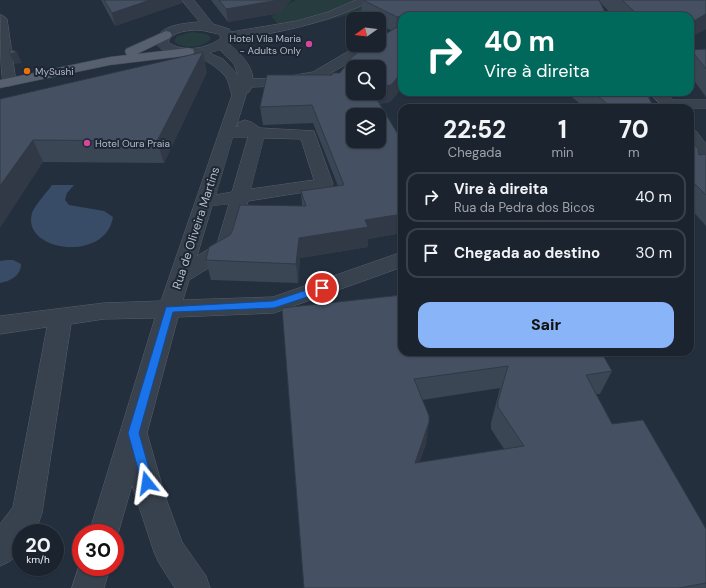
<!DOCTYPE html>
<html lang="pt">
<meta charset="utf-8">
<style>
:root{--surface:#1b232e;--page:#282f3a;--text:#f1f3f6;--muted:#a0a4aa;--line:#39404a;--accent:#8ab4f8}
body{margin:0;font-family:"DM Sans",sans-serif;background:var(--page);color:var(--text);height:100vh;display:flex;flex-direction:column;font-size:15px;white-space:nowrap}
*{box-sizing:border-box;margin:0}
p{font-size:13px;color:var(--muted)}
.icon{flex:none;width:22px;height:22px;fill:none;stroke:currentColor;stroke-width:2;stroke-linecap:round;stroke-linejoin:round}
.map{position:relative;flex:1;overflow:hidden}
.sheet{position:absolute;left:398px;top:104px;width:296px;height:252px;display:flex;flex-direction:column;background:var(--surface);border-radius:12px;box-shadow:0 1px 3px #0004,0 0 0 1px var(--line)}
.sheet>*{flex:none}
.banner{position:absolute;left:398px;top:12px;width:296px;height:84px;border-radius:12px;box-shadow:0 1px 3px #0004,0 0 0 1px var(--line);background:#00695c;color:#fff;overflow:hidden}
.needle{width:26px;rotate:255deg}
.fabs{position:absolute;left:346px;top:12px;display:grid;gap:8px}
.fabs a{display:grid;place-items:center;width:40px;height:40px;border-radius:8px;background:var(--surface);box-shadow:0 1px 3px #0004,0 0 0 1px var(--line);font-size:20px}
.speed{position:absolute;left:12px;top:524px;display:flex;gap:8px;font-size:20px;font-weight:700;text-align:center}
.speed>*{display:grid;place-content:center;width:52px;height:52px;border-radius:50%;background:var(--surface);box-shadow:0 1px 3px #0004,0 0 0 1px var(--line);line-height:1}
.speed small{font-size:10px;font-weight:400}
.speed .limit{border:6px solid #d22;background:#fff;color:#111}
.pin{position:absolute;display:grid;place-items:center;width:34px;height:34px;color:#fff;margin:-17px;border:2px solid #fff;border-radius:50%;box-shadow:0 1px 4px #0007}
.me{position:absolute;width:44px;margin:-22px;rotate:345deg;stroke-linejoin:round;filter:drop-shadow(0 0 3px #0008)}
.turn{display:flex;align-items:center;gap:14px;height:84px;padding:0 20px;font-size:18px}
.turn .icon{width:52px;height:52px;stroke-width:2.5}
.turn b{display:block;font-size:28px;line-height:34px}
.eta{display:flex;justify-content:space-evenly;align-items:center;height:68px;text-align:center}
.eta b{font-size:24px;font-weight:800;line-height:28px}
.primary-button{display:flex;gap:8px;margin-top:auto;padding:8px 20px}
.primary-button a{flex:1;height:46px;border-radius:12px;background:var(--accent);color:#111;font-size:16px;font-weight:800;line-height:46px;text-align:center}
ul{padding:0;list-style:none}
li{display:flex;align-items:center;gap:12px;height:50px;margin:0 8px 6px;padding:0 12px;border:2px solid var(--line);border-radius:12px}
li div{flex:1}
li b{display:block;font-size:15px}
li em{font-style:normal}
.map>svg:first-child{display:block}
.green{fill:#263c3f}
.water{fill:#394c67}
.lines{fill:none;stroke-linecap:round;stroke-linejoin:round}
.minor-casing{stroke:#565f6c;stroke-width:1}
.major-casing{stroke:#414a57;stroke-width:1}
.minor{fill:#38414e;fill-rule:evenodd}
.major{fill:#56606e;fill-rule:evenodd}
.wall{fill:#3b4654;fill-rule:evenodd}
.shaded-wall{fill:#303945}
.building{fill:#455162;stroke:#303945;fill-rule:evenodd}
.route{fill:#1a73e8;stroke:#114b97}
.hotel-dot{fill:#d1479c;stroke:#1d2633;stroke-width:1.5}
.food-dot{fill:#e8710a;stroke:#1d2633;stroke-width:1.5}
.labels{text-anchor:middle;stroke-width:4;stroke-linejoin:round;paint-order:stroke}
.far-poi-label{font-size:10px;fill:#b4bcc9;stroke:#1d2633;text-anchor:start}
.street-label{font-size:12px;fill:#b4bcc9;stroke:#1d2633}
</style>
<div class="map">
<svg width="706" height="588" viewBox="0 0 706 588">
<rect width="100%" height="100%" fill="#242f3e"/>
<g class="green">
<path d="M296,0H399L330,20L282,29L271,16C284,12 284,4 296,0Z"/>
<path d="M192,32L207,34L211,38C205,48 182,50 174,41L177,36Z"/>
</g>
<g class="water">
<path d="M52,185H74L67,193L65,200L69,205L104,211L113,217C106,263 21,252 32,213C35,205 47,192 52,185Z"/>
<path d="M7,260H13L21,264C21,276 10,281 0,283V261Z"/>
</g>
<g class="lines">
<g class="minor-casing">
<g id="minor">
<path d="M182,0H194L213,24L229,29L231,32L297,21L328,12L356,0H371L369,2C326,23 280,33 233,39L229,44C239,53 252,64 253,79L278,78L313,72L347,52L364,45H379V42L381,45L380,48L357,58L322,78L278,86L252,87L249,92L246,93V95L236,127H239L237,125L239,122L245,120L251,122L260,128L314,131L333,184L330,188L324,189L248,201L236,248L233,253L189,280L183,300L273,297L402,252V267L274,313L178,317L147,433L165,496L182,542L206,576L210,588H175L159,563L154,552L132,485L115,544V533H89L155,318L104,319L71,324L42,513L38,524L31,533H21C21,551 18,559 0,566V524L13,507L47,327L0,334V316L104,303L161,301L232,95C230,90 229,82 226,77C218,68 205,58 192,56C179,54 165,56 156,43C156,25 186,23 199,22ZM200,30L219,34L221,38C208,49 182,53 168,42C171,31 190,30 200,30ZM220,50L234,64L238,75L223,59L209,53ZM233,137H248L232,192L216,195ZM264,138L301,139L314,180L251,189ZM229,204L217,244L197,256L212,206Z"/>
<path d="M1,15L5,17L7,19L16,82L14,85L9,86L4,85C0,78 0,23 1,15Z"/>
<path d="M649,92H664L673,100H706V108H664Z"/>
<path d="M690,129L696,131L706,144V161L700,160L690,145Z"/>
<path d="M81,560V567H110L104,588H72Z"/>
</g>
</g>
<g class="major-casing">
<path id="major" d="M166,31L170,32L172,35L170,38L137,54L188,48L193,49L194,52L193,55L110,65L0,88V80L110,57L127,55L125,52L126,49Z"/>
</g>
<use href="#minor" class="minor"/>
<use href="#major" class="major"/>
</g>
<g class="wall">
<path d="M101,0H182V3L115,26Z"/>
<path d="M211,0H291L280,13L228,22Z"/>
<path d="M362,0H706V29L690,37V16H613L600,2L402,16V88L390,102L379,104L402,141V233L368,239V247L300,258L298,283L211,280L206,260L302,206L301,191L338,186L313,123L263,125L260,107L332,75L340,73L392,31L379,24V19H369L361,15Z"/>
<path d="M706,49V97L690,75V53L691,50Z"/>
<path d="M207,72L164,163L43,162L0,99Z"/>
<path d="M566,92H646L654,108H585Z"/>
<path d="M690,141L699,155H706V226L690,208Z"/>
<path d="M282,308L612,371L600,394H596L612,424L706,529V588H304ZM500,388L491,423V429L504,449L419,463L426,444L422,400Z"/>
</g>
<g class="shaded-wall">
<path d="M150,0H182V3L115,26L112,13Z"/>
<path d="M279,0H291L280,13L228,22L226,9Z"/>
<path d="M706,14V29L690,37V23Z"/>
<path d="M402,16V32L396,33L397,17Z"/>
<path d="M17,52L22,63L15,64L10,54Z"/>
<path d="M203,52L207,72L164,163L157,141Z"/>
<path d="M402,72V88L390,102L369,105V93H379V86Z"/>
<path d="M33,140L43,162L0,228V186Z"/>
<path d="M402,214V233L368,239V247L300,258L298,283L296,264L299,238L365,220Z"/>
<path d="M429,422L426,444L412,484L415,463Z"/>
</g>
<g class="building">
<path d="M104,0H150L112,13Z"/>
<path d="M219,0H279L226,9Z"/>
<path d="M363,0H599L607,16H404L397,17Z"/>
<path d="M622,0H706V14L690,23V16H639Z"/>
<path d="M402,26V72L391,85L379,86V67H353V93H373L402,141V214L365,220L368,227L299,238L296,264L206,260L209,247L230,235L233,229L240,205L306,206L301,191L344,185L312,105L260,107L267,75H332V73H340L351,58L363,48L368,45H379V38L397,27ZM353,115H379V141H353Z"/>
<path d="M10,49L17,52L10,54Z"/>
<path d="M706,49V69L691,50Z"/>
<path d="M203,52L157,141L33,140L0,186V99Z"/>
<path d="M593,92H646L654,108H603L611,107Z"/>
<path d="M690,141L698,148L699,155L705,154L706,155V195L690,179Z"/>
<path d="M402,295V352H601L612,371L586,375L612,424L643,420L706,529V583L679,588H304L282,308ZM508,366L498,401V407L524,446L415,463L429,422V416L414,379Z"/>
</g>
<path class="route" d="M322,285L325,286L326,288L325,291L274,308L173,312L139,433L153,483L151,487L147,489L143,487L128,433L166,307L273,301Z"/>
<g class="hotel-dot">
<circle cx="309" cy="44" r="4"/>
<circle cx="87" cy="143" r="4"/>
</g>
<circle class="food-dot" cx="27" cy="71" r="4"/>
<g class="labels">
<g class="far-poi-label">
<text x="301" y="42" text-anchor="end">Hotel Vila Maria<tspan x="301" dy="12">- Adults Only</tspan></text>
<text x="35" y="75">MySushi</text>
<text x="95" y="147">Hotel Oura Praia</text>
</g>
<g class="street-label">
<text transform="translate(196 228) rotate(-72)" y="4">Rua de Oliveira Martins</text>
</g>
</g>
</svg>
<div class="fabs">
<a><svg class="needle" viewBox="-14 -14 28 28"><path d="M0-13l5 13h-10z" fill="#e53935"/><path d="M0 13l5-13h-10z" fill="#a0a4aa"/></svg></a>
<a><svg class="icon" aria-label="search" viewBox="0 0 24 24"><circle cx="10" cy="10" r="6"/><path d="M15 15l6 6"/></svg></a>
<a><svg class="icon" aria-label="layers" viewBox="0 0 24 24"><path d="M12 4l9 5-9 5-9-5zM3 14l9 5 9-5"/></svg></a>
</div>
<div class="speed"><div>20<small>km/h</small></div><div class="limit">30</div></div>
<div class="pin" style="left:322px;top:288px;background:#d93025"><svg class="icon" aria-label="arrive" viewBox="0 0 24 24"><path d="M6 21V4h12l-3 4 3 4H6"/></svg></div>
<svg class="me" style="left:147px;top:483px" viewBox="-20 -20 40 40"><path d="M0-17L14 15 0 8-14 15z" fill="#1a73e8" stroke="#fff" stroke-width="4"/></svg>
<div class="banner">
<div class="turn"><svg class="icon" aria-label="right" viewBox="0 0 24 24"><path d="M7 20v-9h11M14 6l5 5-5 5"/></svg><div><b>40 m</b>Vire à direita</div></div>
</div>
<section class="sheet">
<div class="eta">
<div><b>22:52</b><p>Chegada</p></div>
<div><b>1</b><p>min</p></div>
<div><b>70</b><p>m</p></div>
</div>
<ul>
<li><svg class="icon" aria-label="right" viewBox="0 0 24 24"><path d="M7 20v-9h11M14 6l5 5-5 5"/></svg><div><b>Vire à direita</b><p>Rua da Pedra dos Bicos</p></div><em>40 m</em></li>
<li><svg class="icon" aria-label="arrive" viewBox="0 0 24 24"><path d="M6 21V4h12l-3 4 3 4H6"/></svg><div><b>Chegada ao destino</b></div><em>30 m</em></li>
</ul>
<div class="primary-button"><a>Sair</a></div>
</section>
</div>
